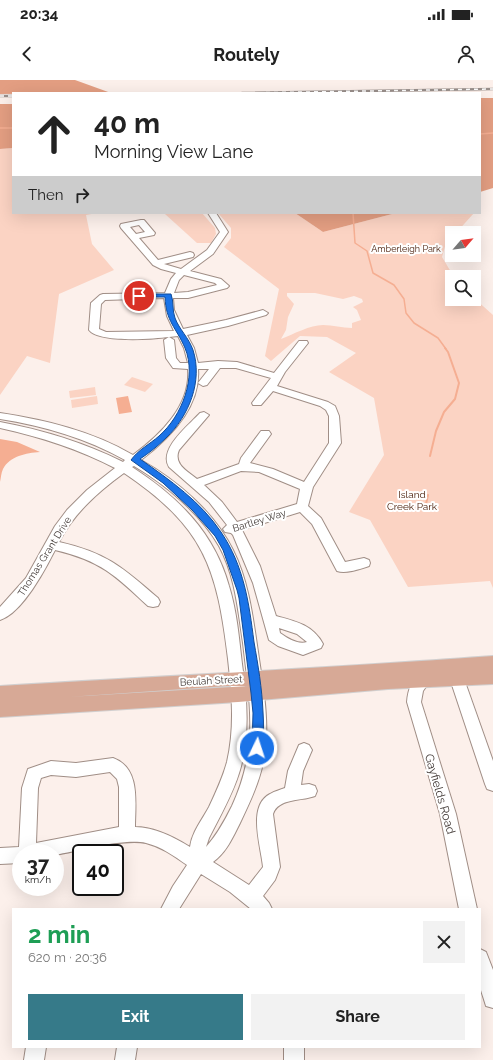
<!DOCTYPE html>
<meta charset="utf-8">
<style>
:root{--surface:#fff;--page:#f2f2f2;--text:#222;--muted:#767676;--accent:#367a89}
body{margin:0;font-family:Raleway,sans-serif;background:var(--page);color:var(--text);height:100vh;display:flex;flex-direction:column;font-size:15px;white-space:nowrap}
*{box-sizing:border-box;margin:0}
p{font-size:13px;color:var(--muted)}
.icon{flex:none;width:22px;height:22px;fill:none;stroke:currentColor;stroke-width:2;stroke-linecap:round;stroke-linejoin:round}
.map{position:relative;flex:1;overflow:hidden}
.details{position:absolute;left:12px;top:828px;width:469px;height:140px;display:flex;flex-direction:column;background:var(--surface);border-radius:0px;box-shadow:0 4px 16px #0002}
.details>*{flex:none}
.top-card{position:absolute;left:12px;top:12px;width:469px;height:122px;border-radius:0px;box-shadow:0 4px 16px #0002;background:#fff;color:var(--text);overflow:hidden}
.needle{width:26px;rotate:62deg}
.tools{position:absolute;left:445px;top:146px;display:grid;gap:8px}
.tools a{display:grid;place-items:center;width:36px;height:36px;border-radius:0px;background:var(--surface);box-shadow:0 4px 16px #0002;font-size:20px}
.speed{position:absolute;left:12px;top:764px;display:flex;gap:8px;font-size:20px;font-weight:700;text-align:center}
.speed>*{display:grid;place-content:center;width:52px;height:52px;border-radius:50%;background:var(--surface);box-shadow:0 4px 16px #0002;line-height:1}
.speed small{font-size:10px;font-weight:400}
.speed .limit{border:2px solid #111;border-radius:6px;background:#fff;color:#111}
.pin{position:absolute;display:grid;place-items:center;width:34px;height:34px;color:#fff;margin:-17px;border:2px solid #fff;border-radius:50%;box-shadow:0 1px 4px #0007}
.me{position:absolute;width:44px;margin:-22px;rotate:4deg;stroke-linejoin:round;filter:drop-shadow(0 0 3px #0008)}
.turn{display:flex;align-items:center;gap:14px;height:84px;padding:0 16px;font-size:18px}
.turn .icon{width:52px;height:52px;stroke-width:2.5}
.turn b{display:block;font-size:28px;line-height:34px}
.then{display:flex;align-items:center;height:38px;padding:0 16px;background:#0003;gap:8px;font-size:15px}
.round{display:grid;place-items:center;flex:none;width:42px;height:42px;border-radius:0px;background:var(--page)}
.summary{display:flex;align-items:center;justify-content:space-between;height:68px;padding:0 16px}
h1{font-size:24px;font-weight:700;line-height:30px;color:#1e9e55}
.cta{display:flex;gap:8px;margin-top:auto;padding:8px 16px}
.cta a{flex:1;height:46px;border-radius:0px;background:var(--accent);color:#fff;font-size:16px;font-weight:700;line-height:46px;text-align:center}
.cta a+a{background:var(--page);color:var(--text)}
.status{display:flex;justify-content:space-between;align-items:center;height:28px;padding:0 20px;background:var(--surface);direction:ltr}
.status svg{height:11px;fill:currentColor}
header{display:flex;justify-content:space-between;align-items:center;height:52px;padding:0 16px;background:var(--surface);font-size:18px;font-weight:700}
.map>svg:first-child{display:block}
.green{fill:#fbd3c3;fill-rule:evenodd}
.forest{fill:#e39e82}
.water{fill:#f5ae92}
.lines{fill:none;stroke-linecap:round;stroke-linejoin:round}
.stream-far1{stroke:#f5ae92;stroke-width:1.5}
.stream{stroke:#f5ae92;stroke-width:2}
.minor-casing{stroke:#a08e86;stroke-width:2}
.major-casing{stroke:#d1cfcf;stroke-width:2}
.minor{fill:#fff;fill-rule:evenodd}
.major{fill:#d7a996;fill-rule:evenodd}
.rail-casing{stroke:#998f8b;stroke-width:2.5}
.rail{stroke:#fff;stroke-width:1.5;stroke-dasharray:4;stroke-linecap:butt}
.route{fill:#1a73e8;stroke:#114b97}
.labels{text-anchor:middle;stroke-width:4;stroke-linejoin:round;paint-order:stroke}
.far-park-label{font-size:9px;fill:#4b200c;stroke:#fff}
.park-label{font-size:10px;fill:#4b200c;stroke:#fff}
.street-label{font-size:10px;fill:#403835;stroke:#fff}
.near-street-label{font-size:12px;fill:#403835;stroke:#fff}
</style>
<div class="status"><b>20:34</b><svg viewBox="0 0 49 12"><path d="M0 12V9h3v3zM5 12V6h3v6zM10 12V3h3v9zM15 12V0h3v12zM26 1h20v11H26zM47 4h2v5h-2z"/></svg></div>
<header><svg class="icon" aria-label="back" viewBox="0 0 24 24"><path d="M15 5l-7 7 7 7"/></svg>Routely<svg class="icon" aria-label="person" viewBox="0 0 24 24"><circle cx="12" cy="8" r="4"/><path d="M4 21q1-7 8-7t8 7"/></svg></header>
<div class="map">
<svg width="493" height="980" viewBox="0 0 493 980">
<rect width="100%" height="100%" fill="#fcf0eb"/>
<g class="green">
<path d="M13,68V133H97L86,135L92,164L114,190L59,214L50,283L27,276L0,315V69Z"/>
<path d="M161,133H202L215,148L216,154L211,163H197L165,134Z"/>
<path d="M218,133H295L323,152L396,133H474L456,153H452V157L446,163L442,177L454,197H452V219L474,218L493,235V508L490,501L408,507L370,440L349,432L384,375L374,318L329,292L356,273L327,257L300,256L271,281L265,276L279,209L224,167L231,158V148ZM287,213H315L343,219L354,216L362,219L363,222L353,227L357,230L361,240L352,243V248C342,248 333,245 323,245C310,245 294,254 281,259L286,250L288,237L294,224L287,216Z"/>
<path d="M132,297L153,304L145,312L124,305Z"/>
<path d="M95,307L96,315L70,318L69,311Z"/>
<path d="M97,316L98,324L72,328L71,320Z"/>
</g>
<g class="forest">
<path d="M0,0H75L111,13L0,14Z"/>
<path d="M480,18H493V108L480,112Z"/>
<path d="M0,24H13V68L0,69Z"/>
<path d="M295,133H396L323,152Z"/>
</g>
<g class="water">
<path d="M128,316L132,332L119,334L116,318Z"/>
<path d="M0,359L17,362L40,372C26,373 10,376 3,389C1,393 1,398 0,402Z"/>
</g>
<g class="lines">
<g class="stream-far1">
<path d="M0,48H13"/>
<path d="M480,54L493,53"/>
<path d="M353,133L355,163L367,171L373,193L394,205L404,219L406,233L414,243L438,258L446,269"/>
</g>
<g class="stream">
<path d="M430,376L436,351L444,332L455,319L459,303L448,272L445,268"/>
<path d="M426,424L428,415"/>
</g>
<g class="minor-casing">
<g id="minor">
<path d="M208,133H216L228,152L213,174L190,191L221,199L229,206L227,208L188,218H173L174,230L183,249L226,240L263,230L268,233L266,235L228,246L187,255L194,268L198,283L218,281L237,282L274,293L299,261H307L308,263L285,292L277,306L328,322L335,326L339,336L341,363L313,407L308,426L321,438L345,482L364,478L369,480L370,483L369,486C360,489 346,494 337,491L312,444L300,432L242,450L260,486L276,536C295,541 313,545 323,564L321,568L303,575L278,566L269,560L253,503L233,455L231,453L225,452L223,449L227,445L209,422L169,387C158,369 189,345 200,333L204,332L209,335L179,370C173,384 187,391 197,399L239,384L241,378L261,351H269L271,354L250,383L273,389L304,402L329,363V336L326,330L320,326L273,311L261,325H253L252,323L271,298L236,288H220L207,305L203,306L198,303L209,289H198C201,327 169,359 141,380C178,401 214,432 233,470C249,502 253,538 258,572C263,607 270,643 264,678C260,701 250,722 240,743C233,757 226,773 213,782L249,805L263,787C261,766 247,726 270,714C275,711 280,710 285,708L288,691L299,665L304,663L309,665L312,670L303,691L301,705L309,704L315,706L317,711L315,716C302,721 278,718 273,734L280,787L275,800L263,816L269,823L272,829H251L230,812L201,794L179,829H161L173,806L187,785C174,776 162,767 146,763C124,758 78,771 55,775V773H21V783L0,784V768L19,767L22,708L28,689L51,681L76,683L113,678C141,688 135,723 135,747C154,747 174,757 190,767C192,752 202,740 209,727C216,712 223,697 227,682C235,648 232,614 228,579C217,487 204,447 124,393C98,412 74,433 59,462C107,473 122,487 158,518L160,522L158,526L153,527L148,526C115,495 101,481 55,470C45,490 22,533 0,540V527L26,498L55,446L67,430L87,410L115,388C78,369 41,357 0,348V342C43,350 83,362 123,382L125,380C86,358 44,346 0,339V333C46,340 92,351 133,375C160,355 191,326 188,289L173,288L166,278L164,260L169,257C152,259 99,263 89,250L91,223L100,215L103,214L165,213L171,199L176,193L161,189L153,185L121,148L120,146L121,144L141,140H144L155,153L154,155L139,158L158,180L190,172L193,173L194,175L193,177L164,184L181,189L207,170L220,152ZM139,145L145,152L136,154L130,147ZM184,195L215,203L217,205L188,212L174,213L179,200ZM164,218L167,236L174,251L106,252L99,249L101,224L105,220ZM178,256L184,268L188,283H180L176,278L174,260L169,257ZM134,386C166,405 200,433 219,466C235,495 238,530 243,563C250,624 259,667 232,726C225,740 217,755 206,767L209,758C220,736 233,714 240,690C250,655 247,619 242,584C239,558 237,532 229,506C214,452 178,417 132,387ZM241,391L259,392L300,409L297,424L237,442L222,422L204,405ZM279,548L297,554L307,562C298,565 287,558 280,553ZM110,692L117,699L119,707V747L36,763L38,708L41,698L51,695L76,697Z"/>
<path d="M457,593L462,595L464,599L493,681V711L487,709L485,704L450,599L452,595Z"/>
<path d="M423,595L428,597L430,601L423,611L421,622L456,734L477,829H459L440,734L407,622C408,610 411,599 423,595Z"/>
<path d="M480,869L486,872L493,890V928L486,926L480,907Z"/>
<path d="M26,967H46L44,980H24Z"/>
<path d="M117,967H137L135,980H115Z"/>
<rect x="284" y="967" width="20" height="13"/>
</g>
</g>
<g class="major-casing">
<path id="major" d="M493,576V604L388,609L238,622L0,637V606C164,596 329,588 493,576ZM226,606H249L68,617Z"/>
</g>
<use href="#minor" class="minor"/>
<use href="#major" class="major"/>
<g class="rail-casing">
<g id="rail">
<path d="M242,13L493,9"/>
<path d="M0,16H13"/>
</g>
</g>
<use href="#rail" class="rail"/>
</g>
<path class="route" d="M139,214H171C174,222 172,230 175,238C179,249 189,258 193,270C203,301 189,336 166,358C158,366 149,373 140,379C170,400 201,422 221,452C244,486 249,523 254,562C258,585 262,608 263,632C264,644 263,656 263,668L261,672L257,673L253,672L252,668L253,633L251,613L239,518L237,510L223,470L215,456L192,430L163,403L131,380C138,370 150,364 159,356C182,336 197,297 185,268C176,247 166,242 165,217H136L135,216Z"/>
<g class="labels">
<g class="far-park-label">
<text x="406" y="172">Amberleigh Park</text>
</g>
<g class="park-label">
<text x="412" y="418">Island<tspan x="412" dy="12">Creek Park</tspan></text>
</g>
<g class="street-label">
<text transform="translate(259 440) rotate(-17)" y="4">Bartley Way</text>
<text transform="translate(44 476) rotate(-58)" y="4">Thomas Grant Drive</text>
<text transform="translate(211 600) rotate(-3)" y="4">Beulah Street</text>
</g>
<g class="near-street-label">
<text transform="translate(440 714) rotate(74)" y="4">Gayfields Road</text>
</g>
</g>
</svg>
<div class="tools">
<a><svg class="needle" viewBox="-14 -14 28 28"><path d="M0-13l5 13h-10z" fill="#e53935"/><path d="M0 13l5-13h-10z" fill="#767676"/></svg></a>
<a><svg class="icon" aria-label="search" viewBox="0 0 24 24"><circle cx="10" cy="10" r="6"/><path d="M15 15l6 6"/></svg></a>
</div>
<div class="speed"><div>37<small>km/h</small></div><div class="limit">40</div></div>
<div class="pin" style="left:139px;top:216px;background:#d93025"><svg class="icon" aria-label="arrive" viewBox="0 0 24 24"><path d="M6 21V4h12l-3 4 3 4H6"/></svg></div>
<svg class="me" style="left:257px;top:668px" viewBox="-20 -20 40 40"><circle r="17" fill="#1a73e8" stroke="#fff" stroke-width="3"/><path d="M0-11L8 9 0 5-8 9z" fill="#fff"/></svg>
<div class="top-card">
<div class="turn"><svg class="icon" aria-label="ahead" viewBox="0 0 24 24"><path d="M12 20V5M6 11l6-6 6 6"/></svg><div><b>40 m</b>Morning View Lane</div></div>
<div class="then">Then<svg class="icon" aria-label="right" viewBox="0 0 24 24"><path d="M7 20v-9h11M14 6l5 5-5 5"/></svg></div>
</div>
<section class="details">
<div class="summary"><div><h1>2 min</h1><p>620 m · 20:36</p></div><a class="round"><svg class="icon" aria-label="close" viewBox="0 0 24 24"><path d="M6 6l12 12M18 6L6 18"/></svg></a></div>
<div class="cta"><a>Exit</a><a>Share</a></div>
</section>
</div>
